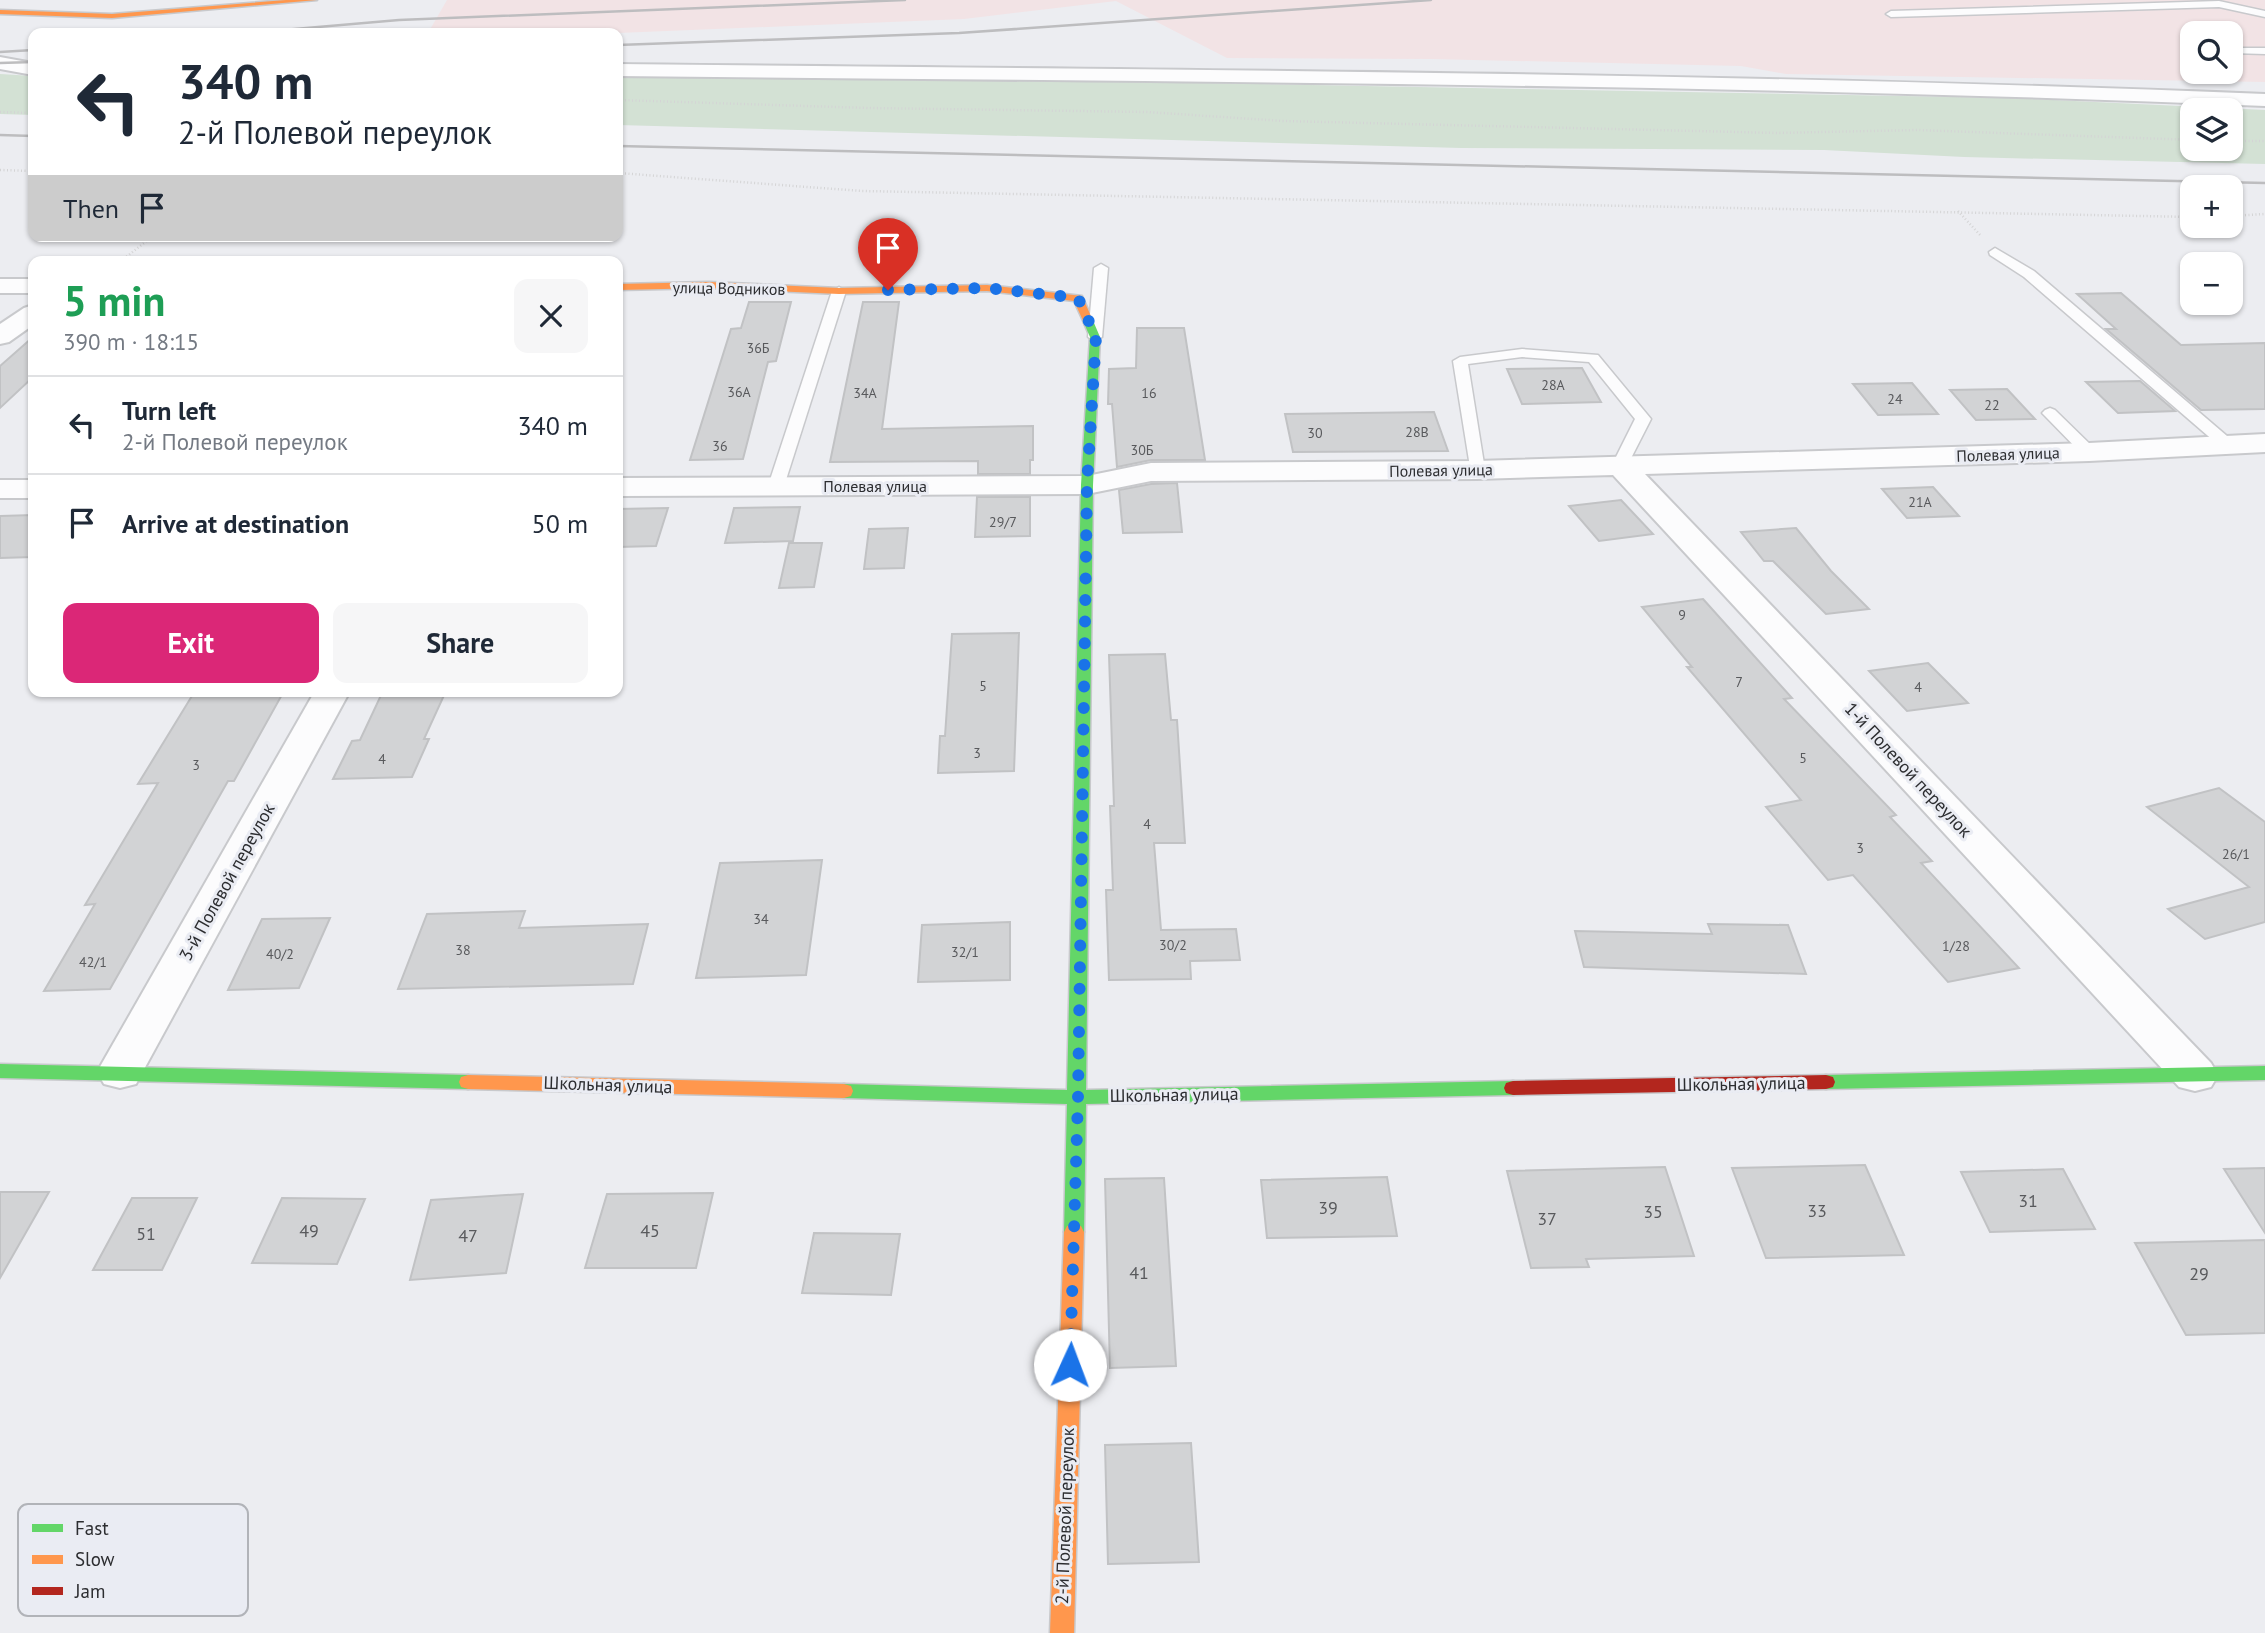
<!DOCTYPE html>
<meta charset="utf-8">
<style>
:root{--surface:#fff;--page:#f6f6f7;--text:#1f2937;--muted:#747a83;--line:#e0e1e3;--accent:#db2777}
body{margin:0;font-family:"PT Sans",sans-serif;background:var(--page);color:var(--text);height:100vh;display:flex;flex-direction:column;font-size:26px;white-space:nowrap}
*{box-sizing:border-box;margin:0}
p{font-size:23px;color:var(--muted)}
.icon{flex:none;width:38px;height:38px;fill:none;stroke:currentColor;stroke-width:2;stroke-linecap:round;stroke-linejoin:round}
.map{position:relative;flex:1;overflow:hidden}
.sheet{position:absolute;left:28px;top:256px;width:595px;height:441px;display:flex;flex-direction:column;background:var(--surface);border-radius:14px;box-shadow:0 2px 5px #0004}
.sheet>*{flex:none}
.banner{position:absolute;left:28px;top:28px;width:595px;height:214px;border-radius:14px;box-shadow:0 2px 5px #0004;background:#fff;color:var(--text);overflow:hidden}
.buttons{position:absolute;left:2180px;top:21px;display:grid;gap:14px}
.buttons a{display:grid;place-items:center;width:63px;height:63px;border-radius:14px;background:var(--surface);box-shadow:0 2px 5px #0004;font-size:35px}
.pin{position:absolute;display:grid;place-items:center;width:60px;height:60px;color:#fff;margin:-72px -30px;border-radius:50% 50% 50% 0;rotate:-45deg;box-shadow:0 0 7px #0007}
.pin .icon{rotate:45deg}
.me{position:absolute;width:77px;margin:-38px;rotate:2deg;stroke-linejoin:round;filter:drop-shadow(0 0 5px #0008)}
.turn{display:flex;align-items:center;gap:24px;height:147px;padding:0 35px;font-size:32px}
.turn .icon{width:91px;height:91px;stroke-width:2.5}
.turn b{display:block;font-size:49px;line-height:60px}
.then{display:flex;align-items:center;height:66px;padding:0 35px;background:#0003;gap:14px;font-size:26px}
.round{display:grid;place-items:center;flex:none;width:74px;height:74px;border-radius:14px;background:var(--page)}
.headline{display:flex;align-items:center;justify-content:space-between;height:119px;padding:0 35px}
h1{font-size:42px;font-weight:700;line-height:52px;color:#1e9e55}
.action{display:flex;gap:14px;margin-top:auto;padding:14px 35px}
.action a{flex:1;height:80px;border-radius:14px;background:var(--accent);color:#fff;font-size:28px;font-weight:700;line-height:80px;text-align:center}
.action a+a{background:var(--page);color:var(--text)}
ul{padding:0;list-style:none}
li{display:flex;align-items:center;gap:21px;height:98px;padding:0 35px;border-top:2px solid var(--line)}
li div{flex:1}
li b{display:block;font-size:26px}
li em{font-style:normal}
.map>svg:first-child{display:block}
.industrial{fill:#f2e3e5;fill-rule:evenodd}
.green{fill:#d3e1d4;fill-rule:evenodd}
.building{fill:#d2d3d5;stroke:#c1c2c4;stroke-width:2}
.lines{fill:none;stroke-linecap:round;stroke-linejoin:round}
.lane-casing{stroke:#c8c9cc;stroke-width:3}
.street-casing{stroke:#c8c9cc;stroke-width:4}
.fast-casing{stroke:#c8c9cc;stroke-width:3}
.slow-casing{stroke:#c8c9cc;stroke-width:3}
.jam-casing{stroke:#c8c9cc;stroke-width:3}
.path{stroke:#d4d4d5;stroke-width:2.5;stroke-dasharray:1 2.5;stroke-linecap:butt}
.lane{fill:#fcfcfd;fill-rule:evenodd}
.street{fill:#fcfcfd;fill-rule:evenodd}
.fast{fill:#63d668;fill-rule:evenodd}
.slow{fill:#ff974d;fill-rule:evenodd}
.jam{fill:#b3261e;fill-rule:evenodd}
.rail{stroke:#bdbdbf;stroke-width:2.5}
.route{stroke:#1a73e8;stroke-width:12;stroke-dasharray:0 21.6}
.labels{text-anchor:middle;stroke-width:6;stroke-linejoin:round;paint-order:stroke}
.number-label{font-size:14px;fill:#58595c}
.far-street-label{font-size:16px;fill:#2c2d30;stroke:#eaecf3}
.street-label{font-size:18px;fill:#2c2d30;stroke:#eaecf3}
.near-number-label{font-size:18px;fill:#58595c}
.key{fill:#eaecf3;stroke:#b1b3b8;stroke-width:2}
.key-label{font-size:19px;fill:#2c2d30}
</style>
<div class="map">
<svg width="2265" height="1633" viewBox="0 0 2265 1633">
<rect width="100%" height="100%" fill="#ecedf1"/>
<path class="industrial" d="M447,0H2265V82L1786,74L1741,66L1431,59L1227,58L1116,1L964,19L618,33H428ZM2193,33H2231V72H2193Z"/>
<g class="green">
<path d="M0,74L33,76V115L0,114Z"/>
<path d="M618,75L943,78L2010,98L2265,110V164L1964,157L1824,150L1461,148L618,125ZM2193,110H2231V149H2193Z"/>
</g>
<g class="building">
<path d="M2121,293L2181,345L2265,343V409L2201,410L2106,329H2116L2077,294Z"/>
<path d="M749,302H791L776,361L768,362L743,459L690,460L731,329L741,328Z"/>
<path d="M863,302H899L882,429L1033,426V460H1030V474H978V461L830,462Z"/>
<path d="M1137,328H1184L1205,460H1151L1117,467L1112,404H1108L1109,369L1136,368Z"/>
<path d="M33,337V377L0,408V366Z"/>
<path d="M1582,368L1601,402L1522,404L1507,369Z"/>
<path d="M2140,381L2175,411L2118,413L2086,382Z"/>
<path d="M1912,383L1938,414L1878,415L1853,384Z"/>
<path d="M2007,389L2035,419L1976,420L1950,390Z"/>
<path d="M1434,412L1448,451L1293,452L1285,414Z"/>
<path d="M1177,483L1182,532L1123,533L1119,490L1151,484Z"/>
<path d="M1933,487L1959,516L1907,518L1882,489Z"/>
<path d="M977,497H1030V536L975,537Z"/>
<path d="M1621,500L1653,534L1599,541L1569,506Z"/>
<path d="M800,507L793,541L725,543L734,508Z"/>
<path d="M668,508L656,546L618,547V509Z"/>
<path d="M33,515V557L0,558V516Z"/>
<path d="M908,528L904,568L864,569L869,529Z"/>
<path d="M1796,528L1831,571L1869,609L1826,614L1773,561H1764L1741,532Z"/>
<path d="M789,543H822L814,587L779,588Z"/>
<path d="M1703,599L1792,698L1784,699L1896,815L1890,817L1932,861L1921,863L2019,968L1948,982L1853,875L1828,880L1766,807L1801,800L1687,667H1692L1642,607Z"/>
<path d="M1019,633L1014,771L938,773L940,736H945L952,634Z"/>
<path d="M1165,654L1171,720H1177L1185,843H1154L1161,930L1236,929L1240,960L1190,961L1191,979L1109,980L1106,890H1113L1110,806H1114L1109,655Z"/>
<path d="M1928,663L1968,703L1907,711L1869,671Z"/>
<path d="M195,691H284L234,781H228L110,989L44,991L95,904L85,905L158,783L138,784Z"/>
<path d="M383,691H446L424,739H429L412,777L333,779L352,741L360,740Z"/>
<path d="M2219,788L2265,822V922L2205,939L2168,909L2249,887L2147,807Z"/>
<path d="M822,860L806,975L696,978L720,863Z"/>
<path d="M525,911L519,928L648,924L633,984L398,989L427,914Z"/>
<path d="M330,918L299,988L228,990L262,919Z"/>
<path d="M1010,922V980L918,982L922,925Z"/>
<path d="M1708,924L1788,925L1806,974L1584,967L1575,931L1712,934Z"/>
<path d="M1865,1165L1904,1255L1766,1258L1732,1168Z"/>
<path d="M1665,1167L1694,1256L1586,1259L1589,1267L1531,1268L1507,1171Z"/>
<path d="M2265,1168V1233L2224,1169Z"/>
<path d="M2063,1169L2095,1229L1990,1232L1961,1172Z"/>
<path d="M1387,1177L1397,1236L1267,1238L1261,1180Z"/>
<path d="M1164,1178L1176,1366L1110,1368L1105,1179Z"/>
<path d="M0,1192H49L0,1278Z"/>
<path d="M713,1193L696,1268H585L607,1194Z"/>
<path d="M523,1194L506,1273L410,1280L431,1200Z"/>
<path d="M132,1198H197L162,1270H93Z"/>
<path d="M282,1198L365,1199L337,1264L252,1263Z"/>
<path d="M814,1233L900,1234L891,1295L802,1293Z"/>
<path d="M2265,1240V1333L2186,1335L2135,1243Z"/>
<path d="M1191,1443L1199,1562L1108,1564L1105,1445Z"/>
</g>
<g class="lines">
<g class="lane-casing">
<g id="lane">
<path d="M2219,1L2265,11V17L2219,7L1891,17L1886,14L1891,11Z"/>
<path d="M2265,48V54L2231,53V49L2234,48Z"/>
<path d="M1995,248L2034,271L2234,442L2236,445L2234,448H2222L2024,277L1990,255L1989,252Z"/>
<path d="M1101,264L1108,268L1102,337L1095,341L1088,337L1094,268Z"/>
<path d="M839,287L846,291L784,486L782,489H770L768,486L832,291Z"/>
<path d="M1522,349L1598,355L1651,419L1626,468H1614L1612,465L1635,419L1589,362L1522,357L1468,364L1485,470L1477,475L1471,473L1453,361L1460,357Z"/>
<path d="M2050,408L2055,410L2095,449L2097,452L2095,455H2083L2045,416L2042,413L2045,410Z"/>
</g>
</g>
<g class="street-casing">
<g id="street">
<path d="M0,57L33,63V75L0,69Z"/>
<path d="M618,64C1167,70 1716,72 2265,94V106C1716,83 1167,82 618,76Z"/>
<rect x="0" y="279" width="33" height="14"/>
<path d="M33,305V325L9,342L0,344V324L24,308Z"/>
<path d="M2265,434V452L2089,461L1645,474L2211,1063L2218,1075L2211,1087L2195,1091L2179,1087L1613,475L1477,479L1151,481L1087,494L618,496V478L1087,476L1151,463L1477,461L2089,443Z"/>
<rect x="0" y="480" width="33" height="18"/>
<path d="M315,691H350L136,1084L120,1088L104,1084L97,1072Z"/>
</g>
</g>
<g class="fast-casing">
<g id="fast">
<path d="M1089,320L1094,323L1100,337L1093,485L1086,1090L1513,1081L1520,1083L1522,1088L1520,1093L1513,1095L1086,1104L1084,1232L1081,1238L1074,1240L1067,1238L1064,1232L1067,1104L844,1098L837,1096L835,1091L837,1086L844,1084L1067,1090L1081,485L1090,337L1084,323Z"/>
<path d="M0,1064L468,1075L475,1077L477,1082L475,1087L468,1089L0,1078Z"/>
<path d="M2265,1066V1080L1826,1089L1819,1087L1817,1082L1819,1077L1826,1075Z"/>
</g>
</g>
<g class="slow-casing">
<g id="slow">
<path d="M286,0H317L112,18L0,14V10L112,14Z"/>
<path d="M709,282L839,288L987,285L1082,296L1094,323L1085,325L1074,301L987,291L839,294L709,288L618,290V284Z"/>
<path d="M468,1075L844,1084L851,1086L853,1091L851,1096L844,1098L468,1089L461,1087L459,1082L461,1077Z"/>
<path d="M1074,1224L1081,1226L1084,1232L1074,1633H1050L1064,1232L1067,1226Z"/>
</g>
</g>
<g class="jam-casing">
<path id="jam" d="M1826,1075L1833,1077L1835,1082L1833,1087L1826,1089L1513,1095L1506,1093L1504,1088L1506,1083L1513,1081Z"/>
</g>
<g class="path">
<path d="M618,100L869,108L1147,112L1283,121L1778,133L1917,130L2193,140"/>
<path d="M0,112L33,113"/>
<path d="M2231,141H2265"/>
<path d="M0,170L33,171"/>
<path d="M618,173L862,191L2193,217"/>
<path d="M1958,211L1981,236"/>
<path d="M2231,216L2265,214"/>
<path d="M121,261L153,236"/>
</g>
<use href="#lane" class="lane"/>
<use href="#street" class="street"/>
<use href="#fast" class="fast"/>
<use href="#slow" class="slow"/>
<use href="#jam" class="jam"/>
<g class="rail">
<path d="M249,33L399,20L905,0"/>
<path d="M618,45L959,33L1431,0"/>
<path d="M0,52L33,50"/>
<path d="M0,63L33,62"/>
<path d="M0,135L33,136"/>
<path d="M618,146L2265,183"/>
</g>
</g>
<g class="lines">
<path class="route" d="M888,290L987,288L1078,298L1096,337L1087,485L1078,1097L1070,1365"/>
</g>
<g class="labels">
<g class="number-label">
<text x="758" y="353">36Б</text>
<text x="1553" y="390">28А</text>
<text x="739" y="397">36А</text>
<text x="865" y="398">34А</text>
<text x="1149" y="398">16</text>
<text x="1895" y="404">24</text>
<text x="1992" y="410">22</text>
<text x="1417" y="437">28В</text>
<text x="1315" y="438">30</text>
<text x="720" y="451">36</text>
<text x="1142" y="455">30Б</text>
<text x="1920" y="507">21А</text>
<text x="1003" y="527">29/7</text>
<text x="1682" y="620">9</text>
<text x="1739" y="687">7</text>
<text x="983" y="691">5</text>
<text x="1918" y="692">4</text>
<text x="977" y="758">3</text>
<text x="1803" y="763">5</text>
<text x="382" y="764">4</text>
<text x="196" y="770">3</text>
<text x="1147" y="829">4</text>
<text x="1860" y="853">3</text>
<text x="2236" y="859">26/1</text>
<text x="761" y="924">34</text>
<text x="1173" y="950">30/2</text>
<text x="1956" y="951">1/28</text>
<text x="463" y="955">38</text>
<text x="965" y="957">32/1</text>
<text x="280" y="959">40/2</text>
<text x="93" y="967">42/1</text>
</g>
<g class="far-street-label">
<text transform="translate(729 288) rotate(1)" y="6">улица Водников</text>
<text transform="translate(2008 454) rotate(-2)" y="6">Полевая улица</text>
<text transform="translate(1441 470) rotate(-1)" y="6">Полевая улица</text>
<text x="875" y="492">Полевая улица</text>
</g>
<g class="street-label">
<text transform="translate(1908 770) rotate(47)" y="6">1-й Полевой переулок</text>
<text transform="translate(227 882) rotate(-61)" y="6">3-й Полевой переулок</text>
<text transform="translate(1741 1084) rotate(-1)" y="6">Школьная улица</text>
<text transform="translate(608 1085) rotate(2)" y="6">Школьная улица</text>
<text transform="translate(1174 1095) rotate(-1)" y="6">Школьная улица</text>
<text transform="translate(1065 1516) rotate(-88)" y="6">2-й Полевой переулок</text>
</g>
<g class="near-number-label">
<text x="2028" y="1207">31</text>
<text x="1328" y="1214">39</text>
<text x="1817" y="1217">33</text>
<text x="1653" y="1218">35</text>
<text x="1547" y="1225">37</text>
<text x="309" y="1237">49</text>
<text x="650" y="1237">45</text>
<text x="146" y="1240">51</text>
<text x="468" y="1242">47</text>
<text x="1139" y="1279">41</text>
<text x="2199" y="1280">29</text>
</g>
</g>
<rect x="18" y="1504" width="230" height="112" rx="10" class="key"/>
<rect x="32" y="1524" width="31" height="8" fill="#63d668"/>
<rect x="32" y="1555" width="31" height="9" fill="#ff974d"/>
<rect x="32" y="1587" width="31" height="8" fill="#b3261e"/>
<g class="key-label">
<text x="75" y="1535">Fast</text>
<text x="75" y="1566">Slow</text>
<text x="75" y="1598">Jam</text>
</g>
</svg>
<div class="buttons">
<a><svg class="icon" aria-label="search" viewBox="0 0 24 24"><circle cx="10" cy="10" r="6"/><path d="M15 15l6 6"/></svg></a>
<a><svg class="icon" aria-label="layers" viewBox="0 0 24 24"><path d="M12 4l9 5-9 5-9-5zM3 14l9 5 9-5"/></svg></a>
<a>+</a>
<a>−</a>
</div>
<div class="pin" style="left:888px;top:290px;background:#d93025"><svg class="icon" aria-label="arrive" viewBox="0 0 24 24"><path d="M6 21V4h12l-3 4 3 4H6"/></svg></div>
<svg class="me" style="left:1070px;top:1365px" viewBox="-20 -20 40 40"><circle r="19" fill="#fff"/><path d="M0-13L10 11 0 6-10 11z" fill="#1a73e8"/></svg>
<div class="banner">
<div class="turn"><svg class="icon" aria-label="left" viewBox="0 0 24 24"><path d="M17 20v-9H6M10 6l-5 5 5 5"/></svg><div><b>340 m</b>2-й Полевой переулок</div></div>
<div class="then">Then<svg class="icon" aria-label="arrive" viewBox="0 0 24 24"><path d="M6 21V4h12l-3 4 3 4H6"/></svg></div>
</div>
<section class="sheet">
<div class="headline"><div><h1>5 min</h1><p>390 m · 18:15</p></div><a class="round"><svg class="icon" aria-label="close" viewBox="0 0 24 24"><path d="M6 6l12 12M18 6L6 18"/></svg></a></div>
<ul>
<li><svg class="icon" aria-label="left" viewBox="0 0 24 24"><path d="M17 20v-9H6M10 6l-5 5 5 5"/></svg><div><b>Turn left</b><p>2-й Полевой переулок</p></div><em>340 m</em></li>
<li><svg class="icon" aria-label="arrive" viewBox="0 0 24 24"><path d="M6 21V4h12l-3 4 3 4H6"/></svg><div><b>Arrive at destination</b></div><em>50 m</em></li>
</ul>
<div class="action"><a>Exit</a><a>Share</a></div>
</section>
</div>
